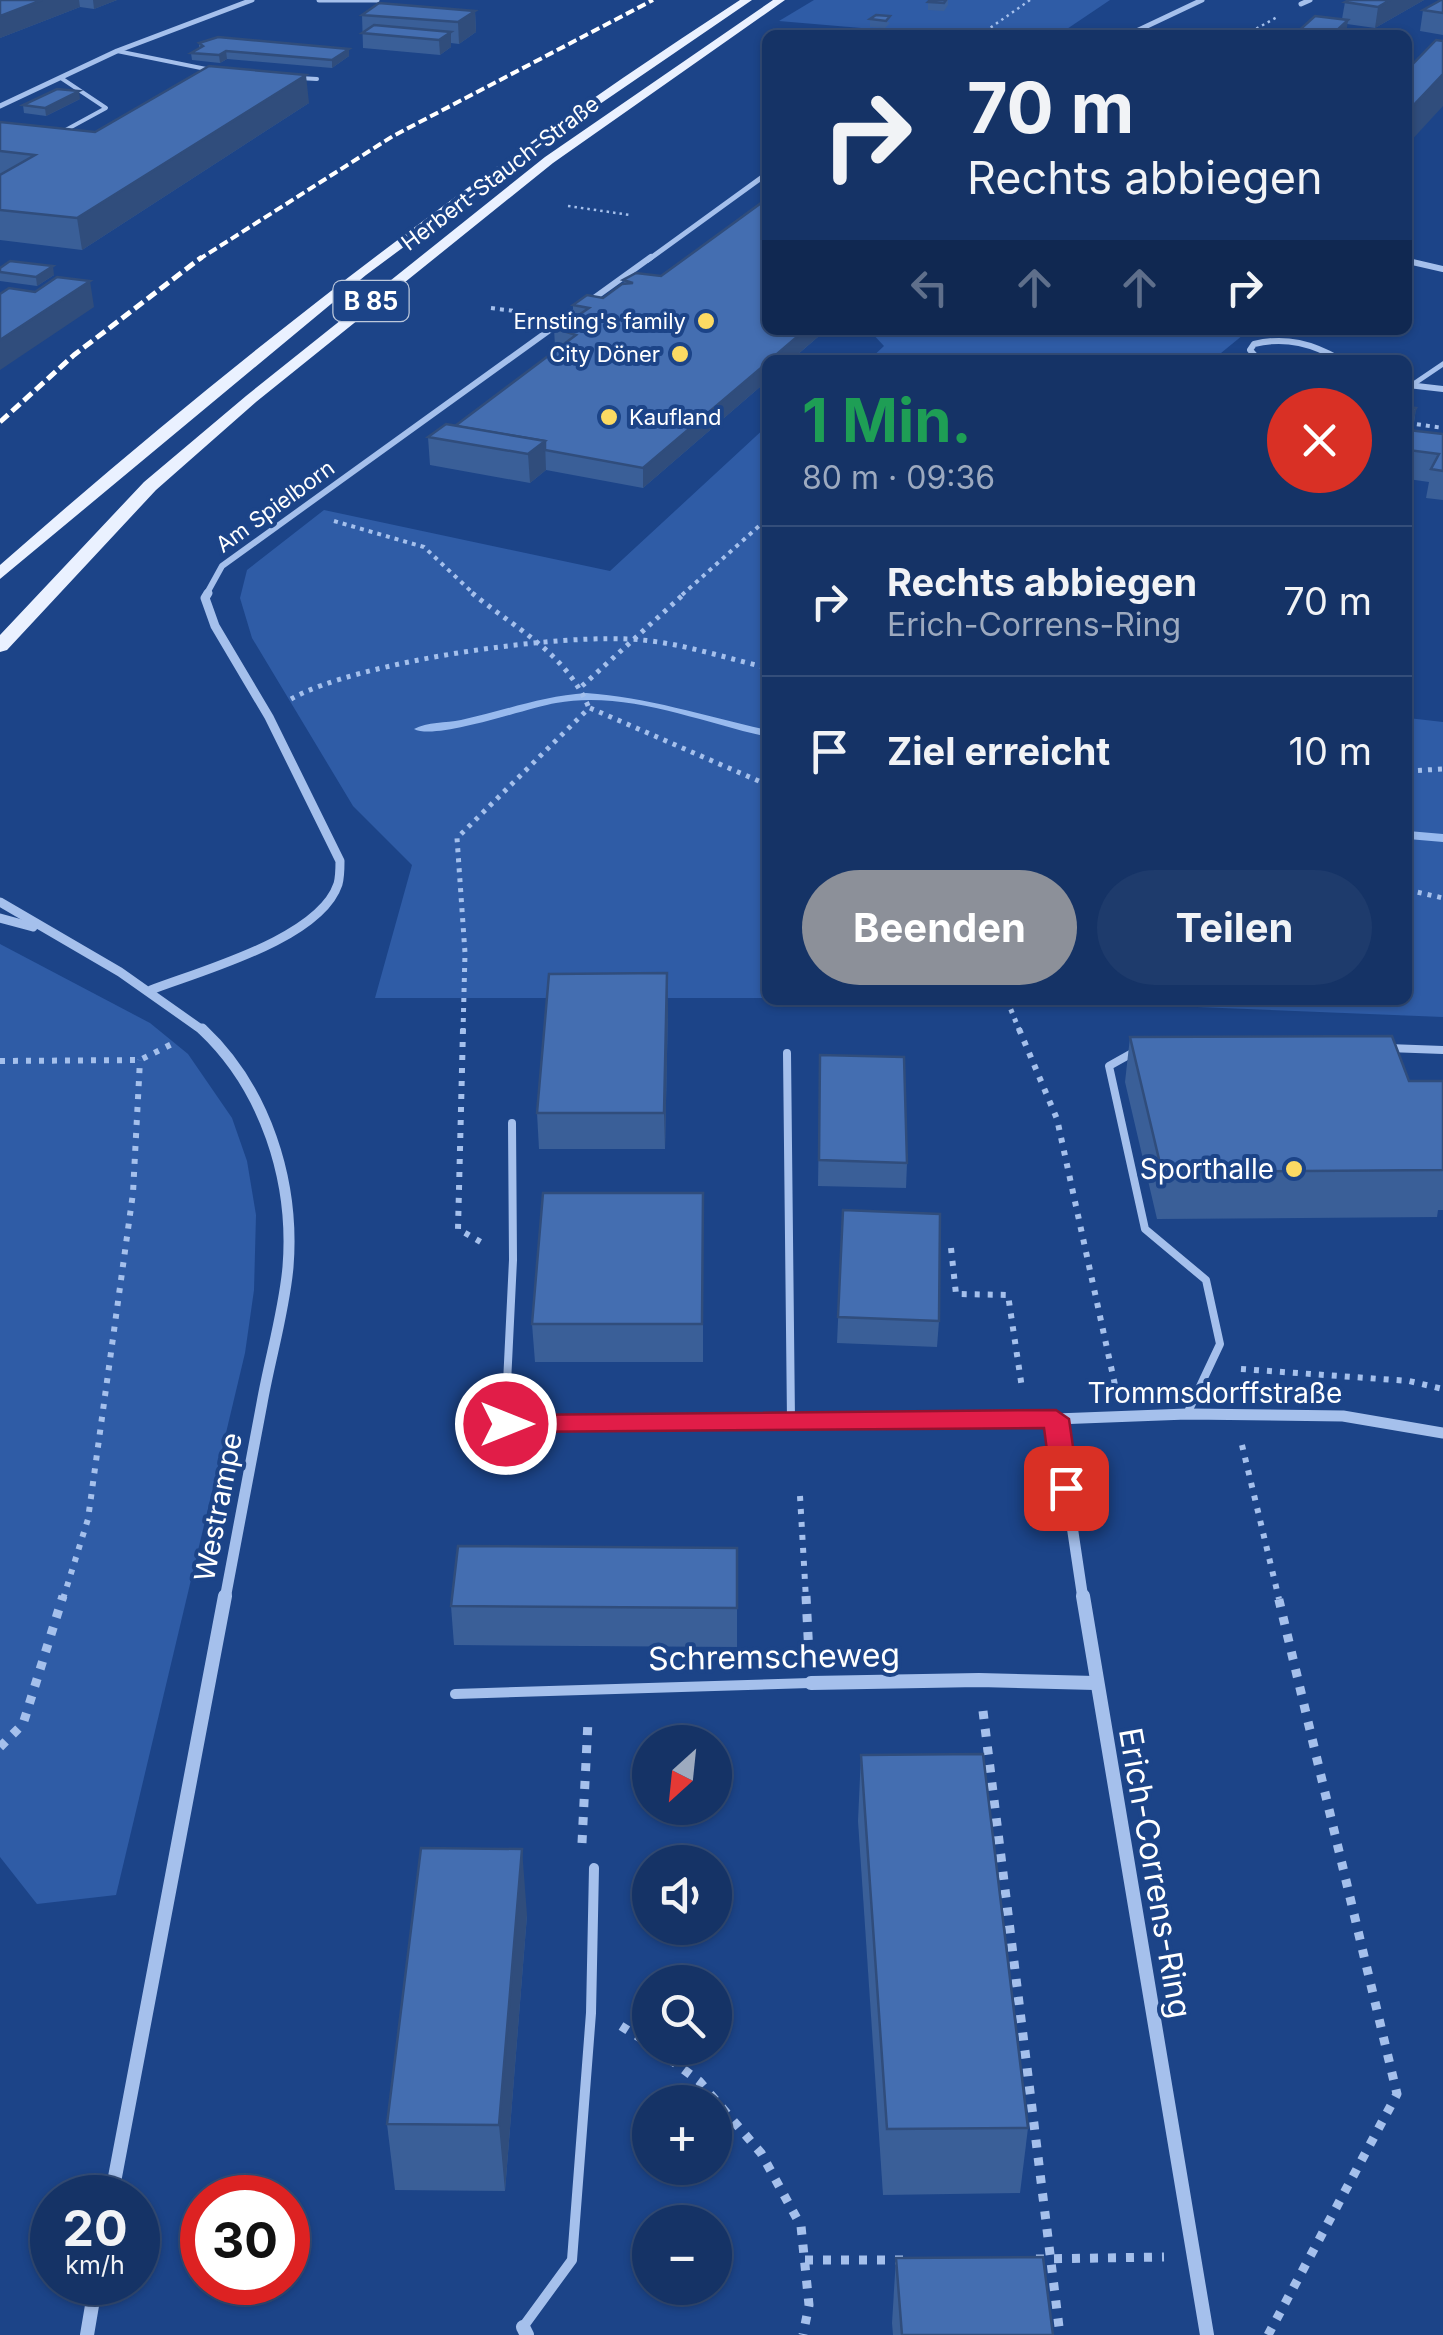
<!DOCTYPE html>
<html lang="de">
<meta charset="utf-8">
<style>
:root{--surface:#153366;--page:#1e3b6c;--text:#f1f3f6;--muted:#9daabf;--line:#344e7a;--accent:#8c9099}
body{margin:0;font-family:Inter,sans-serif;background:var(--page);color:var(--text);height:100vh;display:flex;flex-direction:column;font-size:38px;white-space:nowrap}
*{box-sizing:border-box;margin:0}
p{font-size:32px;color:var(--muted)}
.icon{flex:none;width:55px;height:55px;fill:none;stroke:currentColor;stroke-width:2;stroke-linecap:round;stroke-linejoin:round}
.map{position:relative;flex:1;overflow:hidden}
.sheet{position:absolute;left:762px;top:355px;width:650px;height:650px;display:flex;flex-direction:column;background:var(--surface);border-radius:15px;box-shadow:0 2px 8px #0004,0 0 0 2px var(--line)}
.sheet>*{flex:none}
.hud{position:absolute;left:762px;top:30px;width:650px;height:305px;border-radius:15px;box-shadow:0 2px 8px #0004,0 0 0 2px var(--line);background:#153366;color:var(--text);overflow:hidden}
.needle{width:65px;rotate:207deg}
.buttons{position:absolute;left:632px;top:1725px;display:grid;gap:20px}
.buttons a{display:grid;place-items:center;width:100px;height:100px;border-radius:50%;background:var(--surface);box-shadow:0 2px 8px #0004,0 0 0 2px var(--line);font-size:50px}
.speed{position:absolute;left:30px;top:2175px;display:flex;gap:20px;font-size:50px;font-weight:700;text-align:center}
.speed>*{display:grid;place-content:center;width:130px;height:130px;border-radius:50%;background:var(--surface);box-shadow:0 2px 8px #0004,0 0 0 2px var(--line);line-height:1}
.speed small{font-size:25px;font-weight:400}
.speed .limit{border:15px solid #d22;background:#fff;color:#111}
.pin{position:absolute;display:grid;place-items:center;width:85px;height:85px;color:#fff;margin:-42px;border-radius:20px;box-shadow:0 5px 15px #0006}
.me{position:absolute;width:110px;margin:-55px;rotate:90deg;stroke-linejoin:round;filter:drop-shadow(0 0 8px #0008)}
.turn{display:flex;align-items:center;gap:35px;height:210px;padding:0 40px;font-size:45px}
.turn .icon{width:130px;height:130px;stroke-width:2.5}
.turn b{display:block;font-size:70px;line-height:85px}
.lanes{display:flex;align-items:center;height:95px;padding:0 40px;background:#0003;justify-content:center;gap:50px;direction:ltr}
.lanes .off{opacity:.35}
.round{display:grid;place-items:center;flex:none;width:105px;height:105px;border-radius:52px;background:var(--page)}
.summary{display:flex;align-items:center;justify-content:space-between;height:170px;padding:0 40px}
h1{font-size:60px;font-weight:700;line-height:75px;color:#1e9e55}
.cta{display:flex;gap:20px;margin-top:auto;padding:20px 40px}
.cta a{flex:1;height:115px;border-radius:60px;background:var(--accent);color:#fff;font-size:40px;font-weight:700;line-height:115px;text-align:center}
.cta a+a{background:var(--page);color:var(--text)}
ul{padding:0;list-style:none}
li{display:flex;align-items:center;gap:30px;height:150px;padding:0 40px;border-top:2px solid var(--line)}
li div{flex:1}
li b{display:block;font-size:38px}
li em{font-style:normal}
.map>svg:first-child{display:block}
.green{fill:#2f5ca6}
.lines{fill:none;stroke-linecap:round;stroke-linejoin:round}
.stream{fill:#98baee;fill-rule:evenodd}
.path-far4{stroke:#a5c0ec;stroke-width:2.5;stroke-dasharray:2.5 4;stroke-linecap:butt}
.path-far3{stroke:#a5c0ec;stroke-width:4;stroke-dasharray:4 5;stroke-linecap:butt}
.path-far2{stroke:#a5c0ec;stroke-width:5;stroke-dasharray:4 6;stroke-linecap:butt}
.path-far1{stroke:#a5c0ec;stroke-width:6;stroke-dasharray:5 8;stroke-linecap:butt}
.path{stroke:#a5c0ec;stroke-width:9;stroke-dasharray:8 10;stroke-linecap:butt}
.lane-far3{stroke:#a5c0ec;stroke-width:4}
.lane-far2{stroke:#a5c0ec;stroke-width:5}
.lane-far1{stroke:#a5c0ec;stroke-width:8}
.lane{stroke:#a5c0ec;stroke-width:10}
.street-far4{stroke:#a5c0ec;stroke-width:5}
.street-far3{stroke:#a5c0ec;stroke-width:6}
.street-far2{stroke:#a5c0ec;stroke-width:9}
.street-far1{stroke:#a5c0ec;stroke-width:11}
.street{stroke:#a5c0ec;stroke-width:14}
.primary{fill:#eaf1ff;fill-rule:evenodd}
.rail-far1{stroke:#fff;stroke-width:4;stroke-dasharray:9 4;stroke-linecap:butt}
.rail{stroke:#fff;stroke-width:5;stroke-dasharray:11 5;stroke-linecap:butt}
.wall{fill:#3a5f98}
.shaded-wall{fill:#304d7c}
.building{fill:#446eb1;stroke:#304d7c;stroke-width:2.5}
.route{fill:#e11d48;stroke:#92132f;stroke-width:2.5}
.poi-dot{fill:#fcda63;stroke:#1c4488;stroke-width:4}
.labels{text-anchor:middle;stroke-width:8;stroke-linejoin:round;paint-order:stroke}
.far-street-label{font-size:22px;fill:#fff;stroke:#1c4488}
.far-poi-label{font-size:22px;fill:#fff;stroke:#1c4488;text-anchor:end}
.shield{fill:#1c4488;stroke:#bbc7db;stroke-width:2.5}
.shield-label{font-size:25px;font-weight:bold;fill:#fff}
.poi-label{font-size:28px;fill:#fff;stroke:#1c4488;text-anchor:end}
.street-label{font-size:28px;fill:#fff;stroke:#1c4488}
.near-street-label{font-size:32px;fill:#fff;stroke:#1c4488}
</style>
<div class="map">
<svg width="1443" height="2335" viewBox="0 0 1443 2335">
<rect width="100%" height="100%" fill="#1c4488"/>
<g class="green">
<path d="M814,0H1110L1058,35H943L779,21Z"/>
<path d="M1267,330L1243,335L1221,353L1192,360H869L884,346L869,330Z"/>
<path d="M767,426V998H375L412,865L353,806L252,638L240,598L247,570L324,510L610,571Z"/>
<path d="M1408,718L1443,722V1017L1022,1000H1408Z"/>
<path d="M0,944L150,1023L188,1054L232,1118L247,1161L256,1215L254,1290L245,1353L116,1895L37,1904L0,1857Z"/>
</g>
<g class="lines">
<g class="stream">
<path d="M586,693C648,697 707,717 768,730V737C700,722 626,690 556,703C526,708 436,741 414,729C427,722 446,723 461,720C503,711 542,696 586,693Z"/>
<path d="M1408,831L1443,834V842L1408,839Z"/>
</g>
<g class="path-far4">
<path d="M980,35L1030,0"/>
<path d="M1245,35L1279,16"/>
<path d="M568,206L630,215"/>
</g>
<g class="path-far3">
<path d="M491,308L522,312"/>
<path d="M1408,423L1443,428"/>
<path d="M334,521L424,547L475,595"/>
<path d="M682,595L768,518"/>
</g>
<g class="path-far2">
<path d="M472,593C516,629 566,653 589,708"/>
<path d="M582,686L685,593"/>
<path d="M291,699C358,661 564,632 642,640C684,644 726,658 768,668"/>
<path d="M590,708L768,785"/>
<path d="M1408,771L1443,769"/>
<path d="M1408,890L1443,898"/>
<path d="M1007,1000L1020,1032"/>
<path d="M463,1032L465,953L457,838L589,708"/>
</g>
<g class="path-far1">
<path d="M463,1029L458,1229L486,1245"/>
<path d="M1019,1029L1057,1119L1115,1385"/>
<path d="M0,1061L140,1060L174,1043"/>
<path d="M951,1248L956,1294L1008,1295L1022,1388"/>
<path d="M1241,1369L1409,1381L1443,1389"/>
<path d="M1242,1445L1279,1599"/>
<path d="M800,1496L806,1599"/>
<path d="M63,1599L88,1519L133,1193L140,1060"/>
</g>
<g class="path">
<path d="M806,1596L809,1655"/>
<path d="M983,1711L1060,2335"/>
<path d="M0,1747L23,1724L63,1596"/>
<path d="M582,1843L588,1721"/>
<path d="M621,2026L650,2044"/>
<path d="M655,2048L699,2081L761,2153L801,2226L809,2305L803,2335"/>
<path d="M1036,2259L1164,2257"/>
<path d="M805,2260H904"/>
<path d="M1268,2335L1397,2094L1278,1596"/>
</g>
<g class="lane-far3">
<path d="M117,51L211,70"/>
<path d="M61,78L106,108L62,132"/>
<path d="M299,78L317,79"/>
</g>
<path class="lane-far2" d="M1412,385L1443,364"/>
<g class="lane-far1">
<path d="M1388,1048L1443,1050"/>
<path d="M1134,1052L1109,1066L1145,1229L1206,1280L1220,1344L1187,1414"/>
<path d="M787,1053L791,1421"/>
<path d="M505,1424L513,1260L512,1123"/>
</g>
<g class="lane">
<path d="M455,1694L810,1683"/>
<path d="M523,2327L572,2260L591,2013L594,1868"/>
</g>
<g class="street-far4">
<path d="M319,0H377"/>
<path d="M1301,4L1310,0"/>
<path d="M1128,35L1202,0"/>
<path d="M0,106L117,51L252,0"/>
<path d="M648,260L768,173"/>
</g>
<g class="street-far3">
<path d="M1408,261L1443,269"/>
<path d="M1259,360L1250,350L1254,344C1286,336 1313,344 1341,360"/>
<path d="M1408,385L1443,389"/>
<path d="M206,595L222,566L651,257"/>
</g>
<g class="street-far2">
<path d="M0,902L120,972L205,1032"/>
<path d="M0,918L33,927"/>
<path d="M151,990C200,971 320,939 338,884C340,877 340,868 340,861L269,717L215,626L205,598L208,593"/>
</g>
<g class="street-far1">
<path d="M202,1029C265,1088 295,1180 288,1267C284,1312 270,1358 262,1403C250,1468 237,1534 225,1599"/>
<path d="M1056,1419L1083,1599"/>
<path d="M505,1424L1056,1419L1187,1414L1343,1416L1443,1433"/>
</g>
<g class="street">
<path d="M1083,1596L1207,2335"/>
<path d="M811,1683L979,1680L1095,1683"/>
<path d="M111,2198L225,1596"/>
<path d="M523,2327L527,2335"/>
<path d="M87,2335L96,2282"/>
</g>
<g class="primary">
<path d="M740,0H752L556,134L366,275L0,579V565C234,359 478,170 740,0Z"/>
<path d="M773,0H785L553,163L256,402L156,490L7,650L0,652V635L144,482L246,396L545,157Z"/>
</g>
<path class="rail-far1" d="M198,260L393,136L653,0"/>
<path class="rail" d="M0,422L74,355L202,257"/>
</g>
<g class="wall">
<path d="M0,0H117L94,9L80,7L0,38Z"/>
<path d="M948,0V5L944,11L928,10V2Z"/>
<path d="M1349,0H1424L1375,28L1347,24L1342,19L1345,2Z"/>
<path d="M1443,0V35L1420,31L1423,10Z"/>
<path d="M475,11L476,32L459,44L451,43V47L440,55L363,48L362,15Z"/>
<path d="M876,15L890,23L885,28L870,27V19Z"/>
<path d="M199,43L349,49V56L332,68L227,59L220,63L192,60L191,53L199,48Z"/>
<path d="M80,99L46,116L24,113L23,105Z"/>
<path d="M309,103L82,250L0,240V122L95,132Z"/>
<path d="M0,268L54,275L37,286L0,281Z"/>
<path d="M623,280L768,330H826L643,488L546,470L530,483L430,465L428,437L455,426L559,348L555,347L554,328L573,323V305L603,298L624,284Z"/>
<path d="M1408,407L1416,408L1413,430L1443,434V500L1426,498L1429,482L1408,479Z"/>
<path d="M668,1008L665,1149H539L537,1113Z"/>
<path d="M1130,1037L1409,1081H1443V1210H1438L1437,1217L1157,1219L1125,1082Z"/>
<path d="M820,1055L907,1163L906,1188L818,1186Z"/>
<path d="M703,1193V1362H535L532,1324Z"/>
<path d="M843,1210L939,1321L937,1347L837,1343Z"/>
<path d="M737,1548V1647L454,1645L451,1606Z"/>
<path d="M861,1755L1028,2128L1020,2193L883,2195L858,1821Z"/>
<path d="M527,1915L505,2191L395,2190L387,2124Z"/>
<path d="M896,2258L1053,2335H893L892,2323Z"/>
</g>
<g class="shaded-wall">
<path d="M42,0H79L80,7L0,38V16Z"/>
<path d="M93,0H117L94,9Z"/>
<path d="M1390,0H1424L1375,28L1378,7Z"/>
<path d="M475,11L476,32L459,44L458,22Z"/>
<path d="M1348,20L1346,35H1332Z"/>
<path d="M451,32V47L440,55L439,40Z"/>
<path d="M349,49V56L332,68V60Z"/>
<path d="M226,51L227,59L220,63L219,55Z"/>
<path d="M1443,74V106L1408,144V111Z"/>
<path d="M306,75L309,103L82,250L77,218Z"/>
<path d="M79,91L80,99L46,116L45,108Z"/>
<path d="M53,266L54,275L37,286L36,277Z"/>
<path d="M90,281L94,307L0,370V340Z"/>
<path d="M805,330H826L791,360H770Z"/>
<path d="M768,362V380L643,488V468Z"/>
<path d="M1416,408L1412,436L1408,444V423Z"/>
<path d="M545,441L546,470L530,483L528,454Z"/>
<path d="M667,973L668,1008L665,1149L664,1113Z"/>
<path d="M522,1849L527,1915L505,2191L499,2125Z"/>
</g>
<g class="building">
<path d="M0,0H42L0,16Z"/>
<path d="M930,0H946L944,3L928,2Z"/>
<path d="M1349,0H1390L1378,7L1345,2Z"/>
<path d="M1441,0H1443V13L1423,10Z"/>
<path d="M379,3L475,11L458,22L362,15Z"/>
<path d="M876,15L890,16L886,21L870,19Z"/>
<path d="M1315,16L1348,20L1332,35H1294Z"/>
<path d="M374,25L451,32L439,40L362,33Z"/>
<path d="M218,37L349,49L332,60L226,51L219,55L191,53L203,46L199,43Z"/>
<path d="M1436,40L1443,41V74L1408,111V69Z"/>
<path d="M209,66L306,75L77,218L0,210V175L35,155L0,151V122L95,132Z"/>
<path d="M57,89L79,91L45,108L23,105Z"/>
<path d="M768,198V330H805L770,360H768V362L643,468L545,450V441L455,426L576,335L554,328L582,320L573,319L589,308L573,305L587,295L603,298L622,284L633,283L623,280L636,273L661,276Z"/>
<path d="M10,261L53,266L36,277L0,272V268Z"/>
<path d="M57,277L90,281L0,340V294L9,288L35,292Z"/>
<path d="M1408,407L1416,408L1408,423Z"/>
<path d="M446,424L545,441L528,454L428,437Z"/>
<path d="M1408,430L1443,434V471L1431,469L1439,454L1408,450Z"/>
<path d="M667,973L664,1113H537L549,974Z"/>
<path d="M1392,1036L1409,1081H1443V1170L1162,1172L1130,1037Z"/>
<path d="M820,1055L904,1057L907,1163L819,1160Z"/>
<path d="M543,1193H703L702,1324H532Z"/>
<path d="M843,1210L940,1214L939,1321L838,1317Z"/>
<path d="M458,1546L737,1548V1608L451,1606Z"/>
<path d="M983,1754L1028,2128L887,2129L861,1755Z"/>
<path d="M421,1848L522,1849L499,2125L387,2124Z"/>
<path d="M1043,2257L1053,2335H902L896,2258Z"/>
</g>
<path class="route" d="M1056,1410L1069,1419L1079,1488L1075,1495H1056L1052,1488L1044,1428L506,1432L493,1424L506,1415Z"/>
<g class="poi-dot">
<circle cx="706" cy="321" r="10"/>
<circle cx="680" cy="354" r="10"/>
<circle cx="609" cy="417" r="10"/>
<circle cx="1294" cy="1169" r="10"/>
</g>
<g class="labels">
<g class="far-street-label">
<text transform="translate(500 173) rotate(-37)" y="8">Herbert-Stauch-Straße</text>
<text transform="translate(275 506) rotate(-36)" y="8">Am Spielborn</text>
</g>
<g class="far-poi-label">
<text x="686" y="329">Ernsting's family</text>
<text x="660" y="362">City Döner</text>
<text x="629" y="425" text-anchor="start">Kaufland</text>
</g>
<rect class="shield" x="333.5" y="281" width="75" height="40" rx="8"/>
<g class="shield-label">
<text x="371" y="310">B 85</text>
</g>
<g class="poi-label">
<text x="1274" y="1179">Sporthalle</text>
</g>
<g class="street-label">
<text x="1215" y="1403">Trommsdorffstraße</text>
<text transform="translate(218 1507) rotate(-79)" y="10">Westrampe</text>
</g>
<g class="near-street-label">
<text transform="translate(774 1657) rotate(-1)" y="11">Schremscheweg</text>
<text transform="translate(1155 1873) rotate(80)" y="11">Erich-Correns-Ring</text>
</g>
</g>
</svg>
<div class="buttons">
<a><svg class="needle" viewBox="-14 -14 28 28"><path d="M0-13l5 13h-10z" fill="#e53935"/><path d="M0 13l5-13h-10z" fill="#9daabf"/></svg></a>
<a><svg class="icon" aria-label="sound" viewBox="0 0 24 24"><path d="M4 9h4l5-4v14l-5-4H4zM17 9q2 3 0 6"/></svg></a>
<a><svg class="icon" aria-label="search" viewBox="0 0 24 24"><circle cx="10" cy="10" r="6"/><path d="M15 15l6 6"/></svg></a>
<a>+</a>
<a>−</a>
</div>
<div class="speed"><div>20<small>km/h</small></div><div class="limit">30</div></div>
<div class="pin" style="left:1066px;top:1488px;background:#d93025"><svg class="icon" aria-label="arrive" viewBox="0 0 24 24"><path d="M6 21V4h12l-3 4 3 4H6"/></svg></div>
<svg class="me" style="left:506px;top:1424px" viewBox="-20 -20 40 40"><circle r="17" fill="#e11d48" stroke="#fff" stroke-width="3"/><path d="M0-11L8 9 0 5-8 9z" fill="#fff"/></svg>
<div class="hud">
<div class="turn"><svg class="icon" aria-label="right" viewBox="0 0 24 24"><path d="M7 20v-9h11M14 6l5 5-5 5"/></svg><div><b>70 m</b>Rechts abbiegen</div></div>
<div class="lanes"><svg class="icon off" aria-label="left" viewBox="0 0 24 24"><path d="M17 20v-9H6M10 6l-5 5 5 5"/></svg><svg class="icon off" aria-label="ahead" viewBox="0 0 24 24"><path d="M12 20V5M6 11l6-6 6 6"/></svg><svg class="icon off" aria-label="ahead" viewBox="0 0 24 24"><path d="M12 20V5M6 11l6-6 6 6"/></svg><svg class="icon" aria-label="right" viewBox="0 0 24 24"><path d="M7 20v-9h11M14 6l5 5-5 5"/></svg></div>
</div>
<section class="sheet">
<div class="summary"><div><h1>1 Min.</h1><p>80 m · 09:36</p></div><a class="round" style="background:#d93025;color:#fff"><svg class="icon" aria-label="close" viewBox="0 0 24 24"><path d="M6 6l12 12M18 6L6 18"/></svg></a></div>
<ul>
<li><svg class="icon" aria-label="right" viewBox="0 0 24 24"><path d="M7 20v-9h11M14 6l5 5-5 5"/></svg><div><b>Rechts abbiegen</b><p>Erich-Correns-Ring</p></div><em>70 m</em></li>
<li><svg class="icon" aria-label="arrive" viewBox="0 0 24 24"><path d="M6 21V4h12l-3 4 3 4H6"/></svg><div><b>Ziel erreicht</b></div><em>10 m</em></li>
</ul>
<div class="cta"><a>Beenden</a><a>Teilen</a></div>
</section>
</div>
